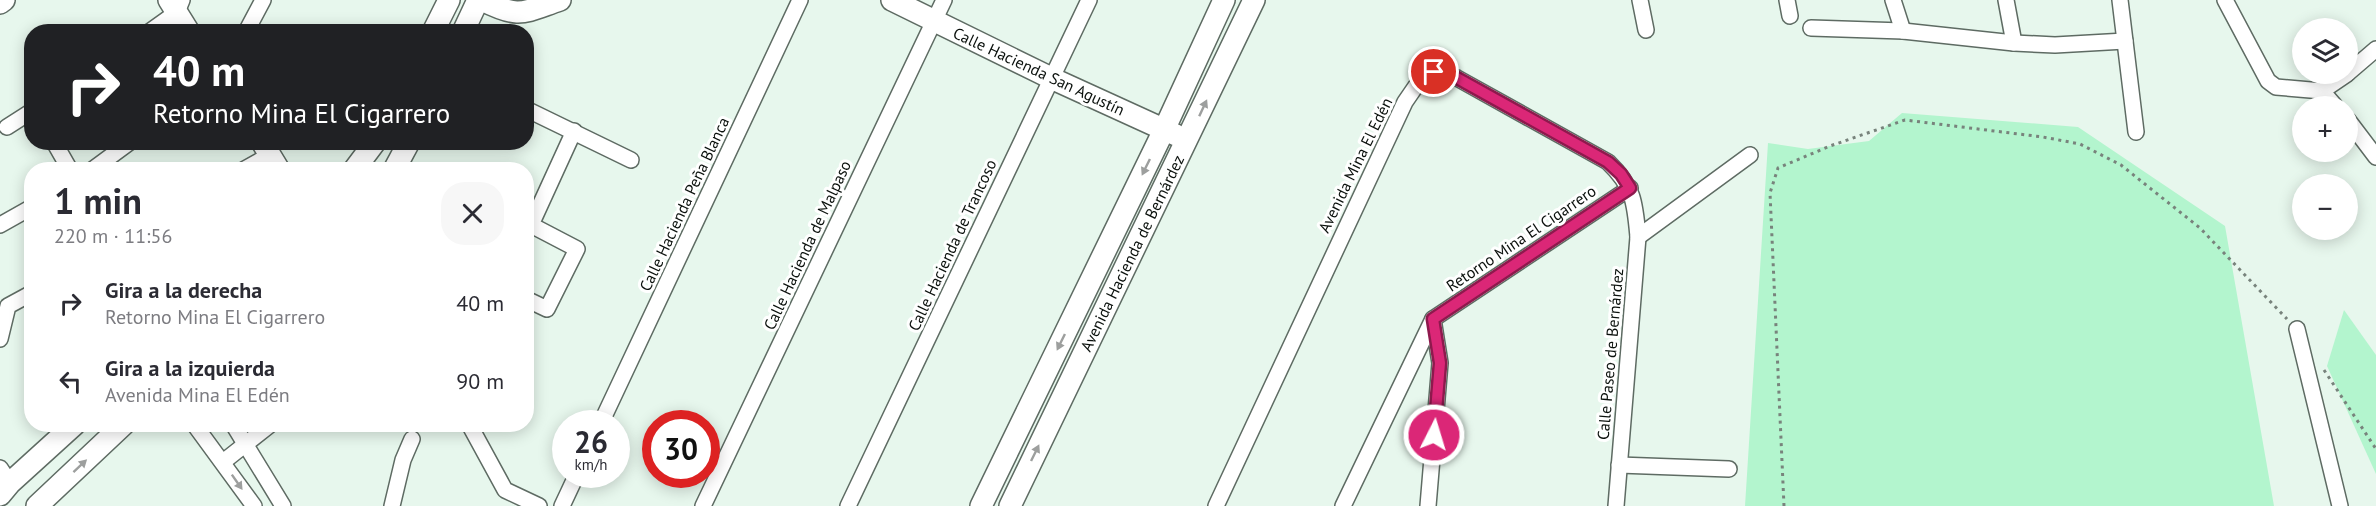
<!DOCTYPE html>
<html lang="es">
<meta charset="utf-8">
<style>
:root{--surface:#fff;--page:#f7f7f7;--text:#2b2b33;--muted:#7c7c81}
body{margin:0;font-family:"PT Sans",sans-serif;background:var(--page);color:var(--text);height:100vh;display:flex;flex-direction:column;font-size:22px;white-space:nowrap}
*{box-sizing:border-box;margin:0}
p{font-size:20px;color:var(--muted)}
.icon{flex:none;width:33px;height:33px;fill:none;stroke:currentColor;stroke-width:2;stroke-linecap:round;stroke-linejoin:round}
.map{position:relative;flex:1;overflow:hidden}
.sheet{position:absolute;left:24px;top:162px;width:510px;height:270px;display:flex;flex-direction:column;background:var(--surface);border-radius:24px;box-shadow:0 3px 15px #0003}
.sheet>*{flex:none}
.top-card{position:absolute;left:24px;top:24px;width:510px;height:126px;border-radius:24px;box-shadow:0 3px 15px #0003;background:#202124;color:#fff;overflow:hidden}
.buttons{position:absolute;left:2292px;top:18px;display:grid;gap:12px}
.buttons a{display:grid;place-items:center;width:66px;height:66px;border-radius:50%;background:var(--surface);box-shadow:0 3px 15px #0003;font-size:30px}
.speed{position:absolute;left:552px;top:410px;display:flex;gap:12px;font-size:30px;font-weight:700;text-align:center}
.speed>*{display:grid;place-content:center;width:78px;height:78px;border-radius:50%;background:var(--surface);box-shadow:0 3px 15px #0003;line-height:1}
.speed small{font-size:15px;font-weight:400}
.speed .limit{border:9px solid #d22;background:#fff;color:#111}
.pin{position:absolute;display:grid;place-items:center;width:51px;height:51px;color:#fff;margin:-26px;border:3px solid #fff;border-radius:50%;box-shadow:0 2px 6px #0007}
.me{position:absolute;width:66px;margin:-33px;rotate:5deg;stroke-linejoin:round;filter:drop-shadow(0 0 4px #0008)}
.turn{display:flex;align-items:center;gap:21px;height:126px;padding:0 30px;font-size:27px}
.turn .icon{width:78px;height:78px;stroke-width:2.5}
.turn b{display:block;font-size:42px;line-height:51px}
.round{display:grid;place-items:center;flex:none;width:63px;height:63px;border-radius:24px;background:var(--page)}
.summary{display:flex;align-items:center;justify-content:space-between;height:102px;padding:0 30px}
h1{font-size:36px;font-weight:700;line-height:45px}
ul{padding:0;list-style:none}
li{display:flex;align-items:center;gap:18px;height:78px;padding:0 30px}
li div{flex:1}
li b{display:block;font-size:22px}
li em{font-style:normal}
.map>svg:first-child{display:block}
.green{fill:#b3f5ce}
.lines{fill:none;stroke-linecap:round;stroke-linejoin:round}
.street-casing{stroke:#5e6b63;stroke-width:18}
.secondary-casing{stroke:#5e6b63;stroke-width:24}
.path{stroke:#78837c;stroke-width:3;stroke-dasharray:3 4.5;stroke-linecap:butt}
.street{stroke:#fff;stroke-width:15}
.secondary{stroke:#fff;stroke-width:21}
.oneway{fill:#9d9f9e}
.route-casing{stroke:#8e194d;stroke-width:15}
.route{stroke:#db2777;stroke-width:10}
.labels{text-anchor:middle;stroke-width:6;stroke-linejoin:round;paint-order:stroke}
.street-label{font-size:16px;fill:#0a100c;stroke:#fff}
</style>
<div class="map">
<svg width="2376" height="506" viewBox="0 0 2376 506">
<rect width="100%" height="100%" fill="#e7f7ed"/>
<g class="green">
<path d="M1902,113L2078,127L2225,226L2274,506H1745L1768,143L1808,149L1869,141Z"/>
<path d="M2344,310L2376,355V474L2327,366Z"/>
</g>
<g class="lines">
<g class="street-casing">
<g id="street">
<path d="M1640,0L1646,30"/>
<path d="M1787,0L1790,16"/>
<path d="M1893,0L1903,31"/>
<path d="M2006,0L2014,43"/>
<path d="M2120,0L2136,132"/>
<path d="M2225,0L2268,81L2276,87L2322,91L2347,74"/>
<path d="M1811,28L1903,31L2014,43L2055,45L2125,41"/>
<path d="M149,32L177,12L182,0"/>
<path d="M246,32L263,0"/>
<path d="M2348,73L2376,49"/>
<path d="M2322,91L2335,106"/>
<path d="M526,109L631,160"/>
<path d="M2348,120L2376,157"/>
<path d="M7,127L32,111"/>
<path d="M54,142L70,170"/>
<path d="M92,170L130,142"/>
<path d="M243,170L270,155"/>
<path d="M0,225L32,207"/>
<path d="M1638,237L1750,155"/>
<path d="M526,299L547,309L577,249L531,225L574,131"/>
<path d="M2297,329L2340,506"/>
<path d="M0,339L8,306L32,293"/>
<path d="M601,423L800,0"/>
<path d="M194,424L254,506"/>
<path d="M233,424L283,506"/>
<path d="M469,424L505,490L539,506"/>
<path d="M223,462L271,424"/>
<path d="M1619,465L1729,469"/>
<path d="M0,468L10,483"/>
<path d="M392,506L403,460L412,439"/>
<path d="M562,506L577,474"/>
<path d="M703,506L944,0"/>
<path d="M848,506L1089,0"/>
<path d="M1216,506L1405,102L1416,86L1434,72L1457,78L1608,162C1634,187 1635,203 1638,237L1616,506"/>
<path d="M1343,506L1433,319L1630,188"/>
<path d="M1428,506L1440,363L1433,319"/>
</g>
</g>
<g class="secondary-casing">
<g id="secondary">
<path d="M169,0L189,32"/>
<path d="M482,0C520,19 522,13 560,0"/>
<path d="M892,0L1051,78L1176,135"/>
<path d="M0,3L4,0"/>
<path d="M433,32L449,0"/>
<path d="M463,32L478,0"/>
<path d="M262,142L279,170"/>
<path d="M354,170L375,142"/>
<path d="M394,170L409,142"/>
<path d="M0,495L10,483L75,424"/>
<path d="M37,506L124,424"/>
<path d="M981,506L1164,130L1224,0"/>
<path d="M1010,506L1254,0"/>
</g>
</g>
<g class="path">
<path d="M2324,370L2376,449"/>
<path d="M1784,506L1770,193L1778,168L1830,146L1905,120L2043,137L2080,144L2121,165L2200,228L2287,319"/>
</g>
<use href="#street" class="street"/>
<use href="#secondary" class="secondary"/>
</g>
<defs><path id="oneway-solid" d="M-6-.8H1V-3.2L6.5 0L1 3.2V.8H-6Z" transform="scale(1.5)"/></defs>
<g class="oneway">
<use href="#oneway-solid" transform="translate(1203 108) rotate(-65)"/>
<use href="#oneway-solid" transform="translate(1146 167) rotate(116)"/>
<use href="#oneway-solid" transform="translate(1061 342) rotate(116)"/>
<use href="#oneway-solid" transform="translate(1035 453) rotate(-64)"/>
<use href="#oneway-solid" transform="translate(80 466) rotate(-43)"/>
<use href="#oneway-solid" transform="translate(237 482) rotate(55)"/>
</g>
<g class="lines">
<g class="route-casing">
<path id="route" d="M1434,72L1457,78L1608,162L1621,174L1630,188L1433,319L1440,363L1434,435"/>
</g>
<use href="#route" class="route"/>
</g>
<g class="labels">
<g class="street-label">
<text transform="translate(1039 71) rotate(25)" y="6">Calle Hacienda San Agustín</text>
<text transform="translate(1355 165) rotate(-64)" y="6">Avenida Mina El Edén</text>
<text transform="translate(684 204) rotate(-65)" y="6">Calle Hacienda Peña Blanca</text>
<text transform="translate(1521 238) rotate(-34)" y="6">Retorno Mina El Cigarrero</text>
<text transform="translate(807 245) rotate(-65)" y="6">Calle Hacienda de Malpaso</text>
<text transform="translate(952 245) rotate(-65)" y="6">Calle Hacienda de Trancoso</text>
<text transform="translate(1132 253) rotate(-64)" y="6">Avenida Hacienda de Bernárdez</text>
<text transform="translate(1610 354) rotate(-85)" y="6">Calle Paseo de Bernárdez</text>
</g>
</g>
</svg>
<div class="buttons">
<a><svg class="icon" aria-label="layers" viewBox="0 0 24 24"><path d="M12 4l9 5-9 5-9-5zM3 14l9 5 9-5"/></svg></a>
<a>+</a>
<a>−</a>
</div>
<div class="speed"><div>26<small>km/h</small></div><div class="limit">30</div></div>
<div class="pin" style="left:1434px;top:72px;background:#d93025"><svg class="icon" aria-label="arrive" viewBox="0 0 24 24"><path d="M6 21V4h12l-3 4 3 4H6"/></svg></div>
<svg class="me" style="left:1434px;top:435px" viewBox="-20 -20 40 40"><circle r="17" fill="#db2777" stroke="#fff" stroke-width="3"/><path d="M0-11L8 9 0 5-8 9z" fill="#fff"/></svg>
<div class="top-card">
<div class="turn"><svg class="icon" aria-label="right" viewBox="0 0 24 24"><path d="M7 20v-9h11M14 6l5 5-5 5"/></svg><div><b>40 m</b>Retorno Mina El Cigarrero</div></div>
</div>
<section class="sheet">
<div class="summary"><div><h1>1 min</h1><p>220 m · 11:56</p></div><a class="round"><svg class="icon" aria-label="close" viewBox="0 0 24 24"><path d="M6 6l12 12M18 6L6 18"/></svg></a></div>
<ul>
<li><svg class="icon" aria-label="right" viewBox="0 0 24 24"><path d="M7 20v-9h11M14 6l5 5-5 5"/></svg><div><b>Gira a la derecha</b><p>Retorno Mina El Cigarrero</p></div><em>40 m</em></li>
<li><svg class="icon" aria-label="left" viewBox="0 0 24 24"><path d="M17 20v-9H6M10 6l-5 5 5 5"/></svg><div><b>Gira a la izquierda</b><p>Avenida Mina El Edén</p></div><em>90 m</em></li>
</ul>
</section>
</div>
